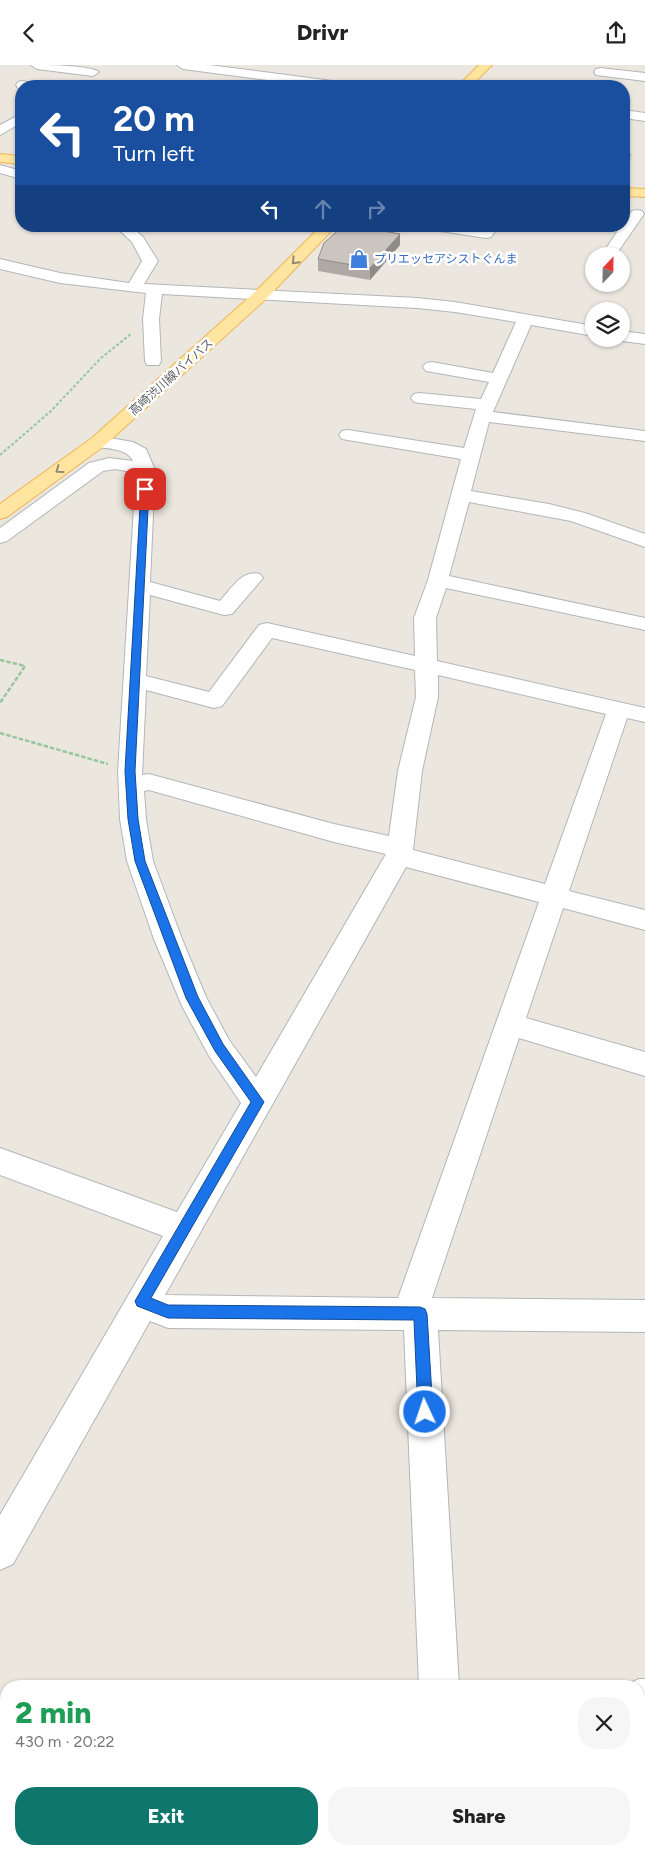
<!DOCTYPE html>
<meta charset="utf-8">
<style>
:root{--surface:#fff;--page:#f6f6f6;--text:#222;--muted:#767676;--accent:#0f766e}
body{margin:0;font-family:Figtree,"Noto Sans JP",sans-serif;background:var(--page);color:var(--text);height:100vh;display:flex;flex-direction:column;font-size:19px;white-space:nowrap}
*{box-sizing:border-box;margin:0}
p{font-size:16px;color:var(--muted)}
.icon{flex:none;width:28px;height:28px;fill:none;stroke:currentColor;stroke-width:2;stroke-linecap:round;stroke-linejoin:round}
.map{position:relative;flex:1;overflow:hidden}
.panel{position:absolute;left:0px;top:1615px;width:645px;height:175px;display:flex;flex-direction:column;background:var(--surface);border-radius:20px 20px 0 0;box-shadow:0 1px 4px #0004}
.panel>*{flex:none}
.hud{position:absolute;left:15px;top:15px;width:615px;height:152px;border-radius:20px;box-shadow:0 1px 4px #0004;background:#1a4fa0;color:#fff;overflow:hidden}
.needle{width:32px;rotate:22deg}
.controls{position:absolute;left:585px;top:182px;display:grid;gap:10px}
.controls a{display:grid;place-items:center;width:45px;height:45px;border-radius:50%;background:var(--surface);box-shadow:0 1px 4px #0004;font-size:25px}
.pin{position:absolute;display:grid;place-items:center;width:42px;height:42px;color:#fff;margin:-21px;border-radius:10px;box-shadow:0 2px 8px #0006}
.me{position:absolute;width:55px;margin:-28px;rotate:357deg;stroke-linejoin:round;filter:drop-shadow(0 0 4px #0008)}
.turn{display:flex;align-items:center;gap:18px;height:105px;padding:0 15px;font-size:22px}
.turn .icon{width:65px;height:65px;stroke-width:2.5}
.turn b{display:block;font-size:35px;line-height:42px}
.lanes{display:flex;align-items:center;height:48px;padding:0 15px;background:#0003;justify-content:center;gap:25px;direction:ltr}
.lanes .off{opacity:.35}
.round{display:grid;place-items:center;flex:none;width:52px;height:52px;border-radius:20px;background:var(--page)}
.overview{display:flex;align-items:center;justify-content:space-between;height:85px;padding:0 15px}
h1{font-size:30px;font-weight:800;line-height:38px;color:#1e9e55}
.primary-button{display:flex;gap:10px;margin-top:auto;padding:10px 15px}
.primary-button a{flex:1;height:58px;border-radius:20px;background:var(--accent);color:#fff;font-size:20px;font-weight:800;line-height:58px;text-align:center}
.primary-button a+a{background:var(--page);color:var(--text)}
header{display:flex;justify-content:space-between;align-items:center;height:65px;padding:0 15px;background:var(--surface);font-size:22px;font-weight:800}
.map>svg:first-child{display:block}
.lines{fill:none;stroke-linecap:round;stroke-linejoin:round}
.minor-casing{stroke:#b2b6ba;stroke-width:2}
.major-casing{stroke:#f0b453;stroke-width:2}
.path-far2{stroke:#96c69e;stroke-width:1;stroke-dasharray:2.5 1;stroke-linecap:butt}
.path-far1{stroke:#96c69e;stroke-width:2;stroke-dasharray:3 2;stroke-linecap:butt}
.path{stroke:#96c69e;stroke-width:2.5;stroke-dasharray:4.5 2;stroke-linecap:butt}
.minor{fill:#fff;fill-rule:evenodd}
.major{fill:#ffe5a0;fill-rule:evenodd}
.wall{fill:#afa9a5}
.shaded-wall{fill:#8e8a86}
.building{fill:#cbc5c0;stroke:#8e8a86}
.oneway{stroke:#928c76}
.route{fill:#1a73e8;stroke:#114b97}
.labels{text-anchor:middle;stroke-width:5;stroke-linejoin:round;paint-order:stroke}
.far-shop-label{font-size:12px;fill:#366cbe;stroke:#fff;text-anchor:start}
.far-street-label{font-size:12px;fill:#585c60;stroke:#fff}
</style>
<header><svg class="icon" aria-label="back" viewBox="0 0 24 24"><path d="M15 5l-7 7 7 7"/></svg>Drivr<svg class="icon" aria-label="share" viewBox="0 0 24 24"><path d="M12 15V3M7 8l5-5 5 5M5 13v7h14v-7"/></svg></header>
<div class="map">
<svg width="645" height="1790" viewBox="0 0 645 1790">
<rect width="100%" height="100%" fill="#ebe7df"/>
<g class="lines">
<g class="minor-casing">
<g id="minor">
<path d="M31,0C46,0 89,0 99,7L93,11L37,4Z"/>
<path d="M177,0H209L340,17L346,21H315L183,4Z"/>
<path d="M600,3L645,8V16L596,10L594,7L596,4Z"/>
<path d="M22,16L34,18L36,21L18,23L16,20L18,17Z"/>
<path d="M624,45L645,48V56L624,53Z"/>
<path d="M21,49V58L0,70V60Z"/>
<path d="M0,100L21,106V114L0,108Z"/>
<path d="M637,145L642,146L644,149L615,191H605L602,188L605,185L621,161H624V158L632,146Z"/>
<path d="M115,161H131L143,172L158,196L144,219L417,233L455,237L594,261V271L531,260L493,347L645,366V376L489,357L471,426L549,439L585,448L645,469V482L571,456L469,437L449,511L645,553V565L446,523L436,553L437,596L645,643V657L627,653L569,826L645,845V865L563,843L526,953L645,987V1011L519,973L432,1233L645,1235V1267L438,1265L459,1621H419L404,1265L168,1263L150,1256L13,1499L0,1505V1450L163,1171L0,1110V1083L177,1147L241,1038L209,991L182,941L154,874L127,796L120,754L118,706L136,408L115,404L103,406L7,476L0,478V463L89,398L109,393L133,396C127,382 104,384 92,381L89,377L92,373L98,371L133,377L146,384L155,405L150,517L220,536C231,524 242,504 260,509L263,513L232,549L224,550L150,530L146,611L209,627L259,560L267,558L415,591L414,553L428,515L461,394L348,375L342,374L339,370L342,366L348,365L464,383L476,344L420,338L414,337L411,333L414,329L420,328L481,334L489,317L432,307L426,306L423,302L426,298L432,297L493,308L516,257L455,247L417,243L162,229L159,254L161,296L159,300H147L145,296L143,254L146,228L60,218L0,204V194L60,208L129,218L142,196L132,177ZM272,573L415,605L416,632L398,706L389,771L334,759L149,709L142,710L146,625L214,643L222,641ZM438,610L606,649L545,819L413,785L422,706L438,632ZM149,725L334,777L386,789L256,1012L229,975L206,932L182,874L153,796L146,754L144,726ZM406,802L539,837L398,1233L165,1230Z"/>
<path d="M427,161H464L482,164L484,161H499L491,172L486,173L434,165Z"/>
<path d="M621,266L645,269V279L615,275L621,274Z"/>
<path d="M639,1614H645V1654H639V1621H624Z"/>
<path d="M6,1652V1693L0,1695V1653Z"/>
</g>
</g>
<g class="major-casing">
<g id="major">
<path d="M479,0H492L471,21H458Z"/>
<path d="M0,89L21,91V99L0,97Z"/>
<path d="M624,123L645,124V132L624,131Z"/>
<path d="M321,161H336L268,232L104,381L7,452L0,454V439L92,373L256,226Z"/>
</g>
</g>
<path class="path-far2" d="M627,112L631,88"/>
<path class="path-far1" d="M0,390L51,346L101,293L131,269"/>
<g class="path">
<path d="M0,595L25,601L0,638"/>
<path d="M0,668L108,699"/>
</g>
<use href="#minor" class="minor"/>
<use href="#major" class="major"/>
</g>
<path class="wall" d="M400,180L370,215L318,206V194Z"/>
<path class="shaded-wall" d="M400,169V180L370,215V203Z"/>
<path class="building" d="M343,161H356L400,169L370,203L318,194L324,178Z"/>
<defs><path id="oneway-chevron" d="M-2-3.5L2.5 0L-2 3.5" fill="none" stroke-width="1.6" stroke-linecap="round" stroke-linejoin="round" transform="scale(1.25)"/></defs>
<g class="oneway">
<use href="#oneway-chevron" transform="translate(295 196) rotate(134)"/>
<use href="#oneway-chevron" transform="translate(59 405) rotate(144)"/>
</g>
<path class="route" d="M145,422L149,424L135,706L138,754L145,796L198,932L223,979L264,1037L151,1233L168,1240L420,1242L425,1244L427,1249L433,1347L430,1352L425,1354L420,1352L418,1347L414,1255L168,1253L137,1241L135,1236L251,1037L215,986L186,933L135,796L128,754L125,706L141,424Z"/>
<defs>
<g id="shop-bare" transform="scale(1.5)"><path d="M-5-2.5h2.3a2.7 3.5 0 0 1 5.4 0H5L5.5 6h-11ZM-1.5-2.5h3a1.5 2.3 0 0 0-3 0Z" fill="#3f7fe0" stroke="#fff" stroke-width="2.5" paint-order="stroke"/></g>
</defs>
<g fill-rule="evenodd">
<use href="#shop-bare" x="359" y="194"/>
</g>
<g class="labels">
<g class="far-shop-label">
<text x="374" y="198">プリエッセアシストぐんま</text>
</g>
<g class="far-street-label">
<text transform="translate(171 312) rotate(-42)" y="4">高崎渋川線バイパス</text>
</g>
</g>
</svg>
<div class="controls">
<a><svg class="needle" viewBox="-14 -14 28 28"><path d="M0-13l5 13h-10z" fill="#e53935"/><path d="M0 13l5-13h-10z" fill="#767676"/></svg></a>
<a><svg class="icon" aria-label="layers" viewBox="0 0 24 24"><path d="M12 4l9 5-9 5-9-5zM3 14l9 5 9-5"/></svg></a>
</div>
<div class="pin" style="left:145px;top:424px;background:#d93025"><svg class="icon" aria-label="arrive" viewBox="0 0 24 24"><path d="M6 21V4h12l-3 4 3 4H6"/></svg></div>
<svg class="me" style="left:425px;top:1347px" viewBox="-20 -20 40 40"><circle r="17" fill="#1a73e8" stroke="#fff" stroke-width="3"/><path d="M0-11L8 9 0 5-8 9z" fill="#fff"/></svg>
<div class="hud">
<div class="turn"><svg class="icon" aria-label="left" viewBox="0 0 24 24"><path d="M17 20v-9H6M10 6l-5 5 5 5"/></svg><div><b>20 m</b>Turn left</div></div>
<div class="lanes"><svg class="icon" aria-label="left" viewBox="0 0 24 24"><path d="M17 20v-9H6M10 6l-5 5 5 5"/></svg><svg class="icon off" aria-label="ahead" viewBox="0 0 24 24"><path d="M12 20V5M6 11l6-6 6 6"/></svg><svg class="icon off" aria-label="right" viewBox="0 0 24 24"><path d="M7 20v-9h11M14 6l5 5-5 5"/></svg></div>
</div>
<section class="panel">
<div class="overview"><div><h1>2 min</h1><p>430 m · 20:22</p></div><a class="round"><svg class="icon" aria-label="close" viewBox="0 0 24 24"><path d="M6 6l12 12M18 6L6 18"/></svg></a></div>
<div class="primary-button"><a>Exit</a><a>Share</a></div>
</section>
</div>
